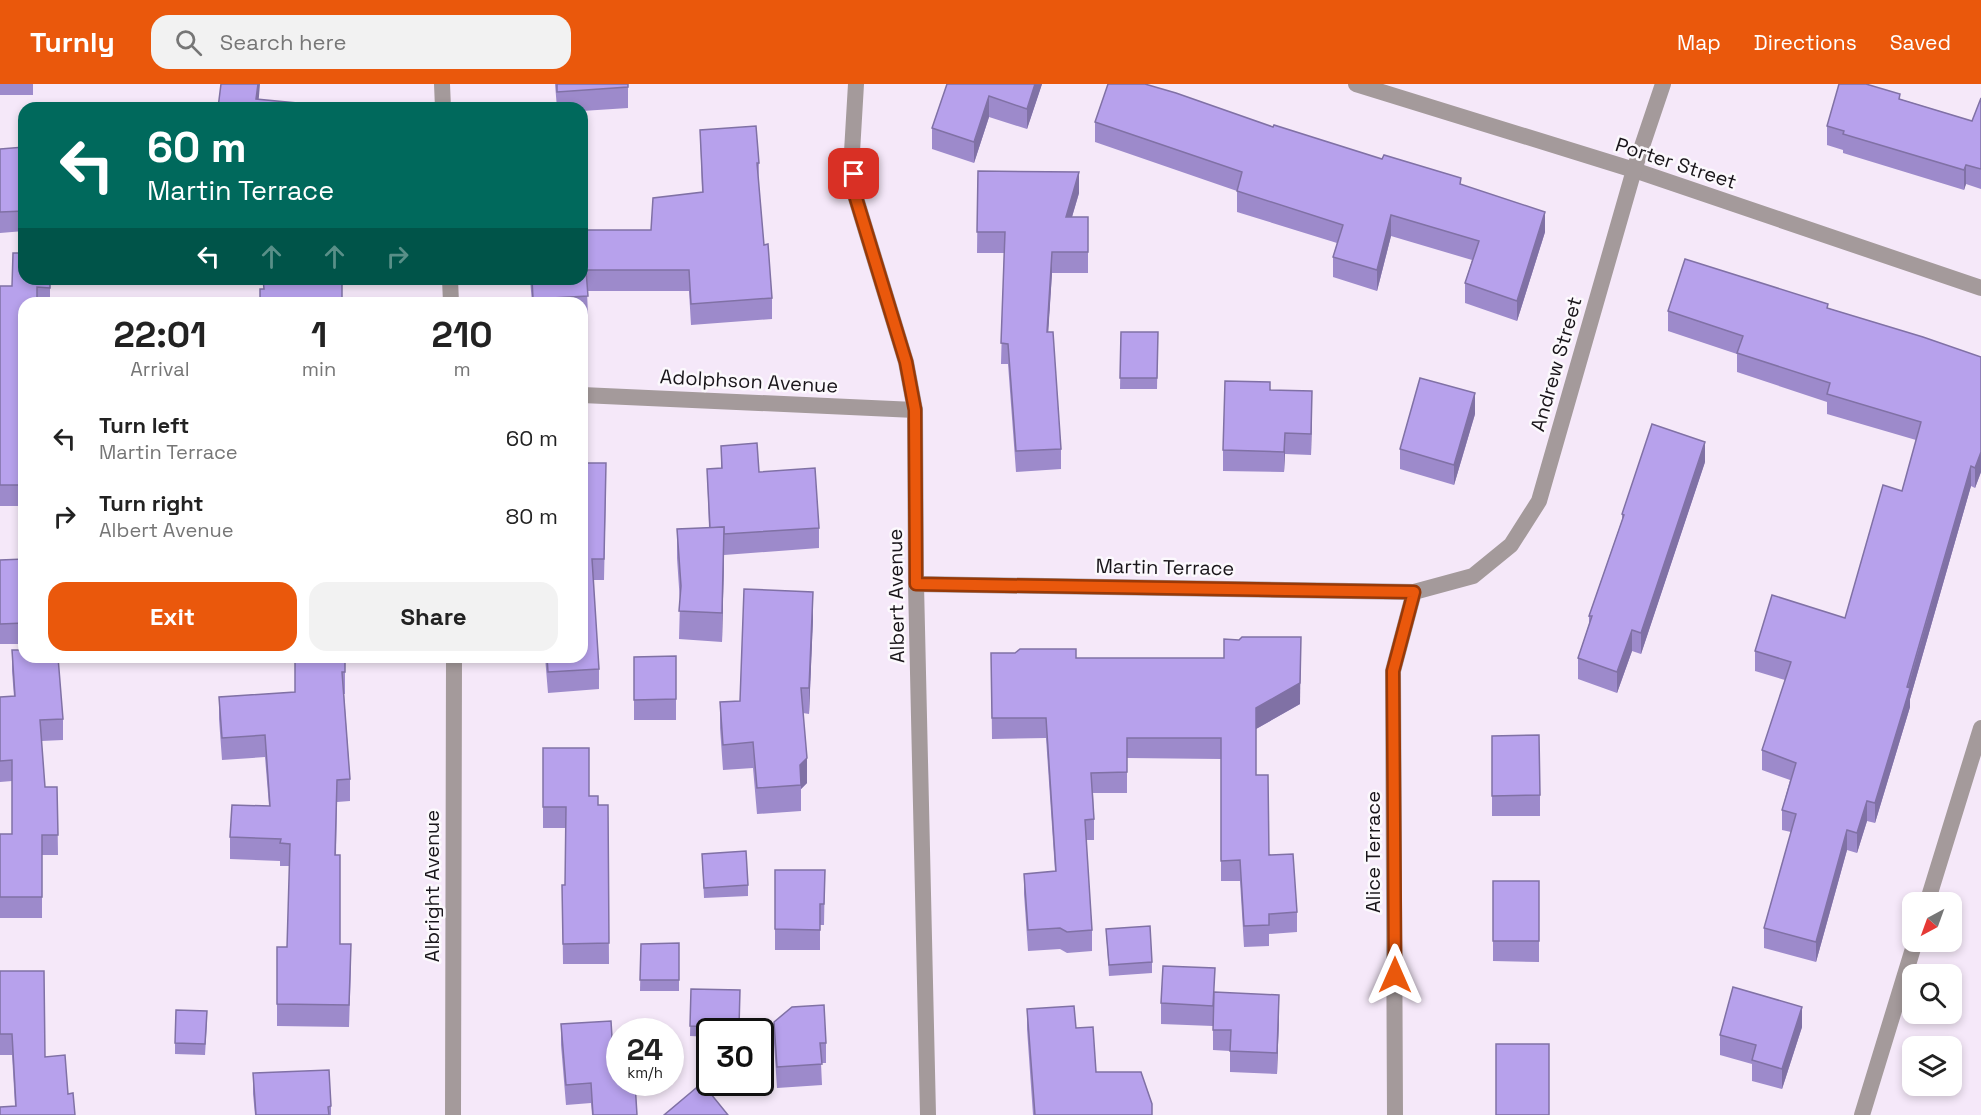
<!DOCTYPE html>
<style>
:root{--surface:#fff;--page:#f2f2f2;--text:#222;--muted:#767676;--accent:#ea580c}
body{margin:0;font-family:"Space Grotesk",sans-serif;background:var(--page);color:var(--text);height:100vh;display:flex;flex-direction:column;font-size:22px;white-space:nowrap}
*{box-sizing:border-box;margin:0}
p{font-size:20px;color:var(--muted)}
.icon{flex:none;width:33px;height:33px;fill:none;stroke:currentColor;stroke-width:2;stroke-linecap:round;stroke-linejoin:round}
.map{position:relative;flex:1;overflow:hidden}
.details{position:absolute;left:18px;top:213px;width:570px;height:366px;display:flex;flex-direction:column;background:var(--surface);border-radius:18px;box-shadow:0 3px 9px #0003}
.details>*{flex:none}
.guide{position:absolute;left:18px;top:18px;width:570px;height:183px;border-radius:18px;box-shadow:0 3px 9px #0003;background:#00695c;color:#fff;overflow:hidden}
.needle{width:39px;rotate:221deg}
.fabs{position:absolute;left:1902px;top:808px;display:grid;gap:12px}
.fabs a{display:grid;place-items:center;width:60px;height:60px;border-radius:12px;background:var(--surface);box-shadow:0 3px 9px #0003;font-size:30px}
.speed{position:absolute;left:606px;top:934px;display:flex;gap:12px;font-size:30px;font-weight:700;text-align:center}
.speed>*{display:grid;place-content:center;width:78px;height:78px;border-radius:50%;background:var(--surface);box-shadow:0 3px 9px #0003;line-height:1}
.speed small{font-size:15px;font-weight:400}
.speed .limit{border:3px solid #111;border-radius:9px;background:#fff;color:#111}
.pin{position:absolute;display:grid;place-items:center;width:51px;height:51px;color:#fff;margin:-26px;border-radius:12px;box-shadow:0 3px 9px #0006}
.me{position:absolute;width:66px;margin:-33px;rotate:0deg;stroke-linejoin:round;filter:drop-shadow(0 0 4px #0008)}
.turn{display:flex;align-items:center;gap:21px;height:126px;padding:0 30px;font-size:27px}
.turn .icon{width:78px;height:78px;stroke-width:2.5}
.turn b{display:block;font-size:42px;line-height:51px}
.lanes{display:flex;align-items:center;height:57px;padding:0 30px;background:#0003;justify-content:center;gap:30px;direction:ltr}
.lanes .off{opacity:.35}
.eta{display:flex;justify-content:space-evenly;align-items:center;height:102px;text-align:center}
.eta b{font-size:36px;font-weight:700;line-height:42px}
.button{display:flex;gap:12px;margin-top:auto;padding:12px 30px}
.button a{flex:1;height:69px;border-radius:18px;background:var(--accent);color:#fff;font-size:24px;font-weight:700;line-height:69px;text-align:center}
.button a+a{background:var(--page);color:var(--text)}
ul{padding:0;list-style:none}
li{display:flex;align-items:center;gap:18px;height:78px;padding:0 30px}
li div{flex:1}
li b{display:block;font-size:22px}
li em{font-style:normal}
header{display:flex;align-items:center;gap:36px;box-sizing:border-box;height:84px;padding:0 30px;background:var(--accent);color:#fff}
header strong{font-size:28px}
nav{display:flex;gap:33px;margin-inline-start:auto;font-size:21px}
.search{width:420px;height:54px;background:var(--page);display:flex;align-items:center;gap:15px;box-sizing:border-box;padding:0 21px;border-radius:18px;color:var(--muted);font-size:22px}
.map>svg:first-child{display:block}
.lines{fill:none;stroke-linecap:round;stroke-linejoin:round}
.minor{stroke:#a49a9b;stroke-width:16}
.wall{fill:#9d8acb}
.shaded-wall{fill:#8071a5}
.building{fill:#b7a1ec;stroke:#8071a5;stroke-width:1.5}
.route-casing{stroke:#983908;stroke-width:15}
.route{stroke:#ea580c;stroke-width:10}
.labels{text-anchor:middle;stroke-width:5;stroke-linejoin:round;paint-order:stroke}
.street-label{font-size:20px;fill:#19151a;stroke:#fcf9fd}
</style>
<header>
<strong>Turnly</strong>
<div class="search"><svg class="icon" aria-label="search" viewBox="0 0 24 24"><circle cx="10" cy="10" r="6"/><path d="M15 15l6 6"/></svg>Search here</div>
<nav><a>Map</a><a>Directions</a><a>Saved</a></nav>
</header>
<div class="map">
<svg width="1981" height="1031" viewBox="0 0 1981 1031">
<rect width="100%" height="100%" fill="#f5e8f9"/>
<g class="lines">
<g class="minor">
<path d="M442,0L443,24"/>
<path d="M856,0L852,68L855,111L906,278L915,326L916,500L928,1031"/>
<path d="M1356,0L1634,86L1981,204"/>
<path d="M450,195L451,219"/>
<path d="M582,311L915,326"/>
<path d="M916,500L1414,508L1473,492L1511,461L1539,417L1634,86L1663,0"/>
<path d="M1927,819L1981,644"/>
<path d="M453,1031L454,573"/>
<path d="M1395,1031L1393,587L1414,508"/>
<path d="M1862,1031L1915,858"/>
</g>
</g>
<g class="wall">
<rect x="0" y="0" width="33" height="11"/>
<path d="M555,0H628V24L582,27V24H557Z"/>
<path d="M947,0H1042L1027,45L989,33L974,79L932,65V44Z"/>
<path d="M1981,14V105L1966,100L1964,106L1843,69V66L1827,61V42L1900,15L1972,37Z"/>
<path d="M1095,38L1273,43L1461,100L1545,148L1517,237L1465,219V199L1472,176L1391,152L1377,207L1333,193V173L1337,159L1237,128V107L1095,58Z"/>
<path d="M700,46L759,79L758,100L764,161L772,214V235L691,241L689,207H587L588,232L582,233V219H532L530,195H582L583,146H651L702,108Z"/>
<path d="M24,63V147L0,149V65Z"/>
<path d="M978,87L1079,109L1072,133H1088V189H1052L1048,248L1061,365V385L1016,388L1008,280H1001L1004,169H977Z"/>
<path d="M50,195V219H24V422H0V202H12Z"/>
<path d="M1828,224L1981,273V388L1975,404L1971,402L1910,615V623L1875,739L1867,737L1857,769L1847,766L1816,878L1764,864V844L1791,748L1782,746V726L1790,696L1762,686V666L1785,596L1755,587V567L1845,534L1902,407L1916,356L1827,330V318L1737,288V270L1668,247V227Z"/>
<path d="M1121,248H1158L1157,305H1120Z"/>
<path d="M1270,306L1312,328L1311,371L1285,370L1284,388L1223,387V366Z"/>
<path d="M1475,330L1454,401L1400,385V365Z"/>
<path d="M721,362L759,388L819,444V464L724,471L722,558L679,555L680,518L677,474V445L709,444L707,385L721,384Z"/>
<path d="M1705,378L1641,570L1632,567L1617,609L1578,595V574L1589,540V532L1622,436V430Z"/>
<path d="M582,379L606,400L604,496H593L599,585V605L548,609L545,573H582Z"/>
<path d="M24,475V560H0V476Z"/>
<path d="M813,534L809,630L803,629L807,699L801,705V727L757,730L753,684L723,686L720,644V618L740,617Z"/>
<path d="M12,566L63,635V656L41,657L45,703H57L58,771H42V834H0V750H12V697L0,698V613H14L12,587Z"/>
<path d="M991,569L1076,574L1300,620L1256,645V691L1269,771L1297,828V848L1269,850V862L1244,863L1240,797H1221V675L1127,674V709H1093L1094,735V756H1086L1092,846V867L1067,869L1060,865L1028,867L1024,810V790L1055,787L1046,654L992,655Z"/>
<path d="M676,572V636H634V573Z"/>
<path d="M345,573V610H344L350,695V717L337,718L336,771L340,860L351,882L349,943L277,942V863H287L290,782H280V777L230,775V753L269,722L265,673L222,676L219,635V613L295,608Z"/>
<path d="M1492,652L1540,711V732H1492Z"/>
<path d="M543,664L598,721H608L609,880H563L562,801H565V744H543Z"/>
<path d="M702,770L748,801V812L704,814Z"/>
<path d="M775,786H825L824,841H820V866H775Z"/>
<path d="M1493,797H1539V878L1493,877Z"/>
<path d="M1106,845L1152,878V889L1109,892Z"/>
<path d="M679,859V907H640L641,860Z"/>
<path d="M0,887L45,973L68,1010L15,1022L12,971H0Z"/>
<path d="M691,905L740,906L739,948H710V953L690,952Z"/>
<path d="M1215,908L1279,931L1277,990L1230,988V967L1213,966V939V942L1161,940V919Z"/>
<path d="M1027,925L1076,944L1096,988L1152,1031H1033L1027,945Z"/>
<path d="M207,938L205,971L175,970V959Z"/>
<path d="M774,938L826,959V979H821L822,1001L777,1004L774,959Z"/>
<path d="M561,940L614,986L620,999L637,1031H592L591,1019L566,1021L561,961Z"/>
<path d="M1802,943L1782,1005L1752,997V980L1720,971V951Z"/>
<path d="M253,989L331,1022V1031H255L253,1010Z"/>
</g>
<g class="shaded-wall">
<path d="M258,0H260L258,24L256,15Z"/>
<path d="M1035,0H1042L1027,45V25Z"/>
<path d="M989,12V33L974,79V58Z"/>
<path d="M1966,81V100L1964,106V86Z"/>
<path d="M1079,88V109L1066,153V133Z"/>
<path d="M1545,128V148L1517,237V217Z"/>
<path d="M1391,131V152L1377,207V186Z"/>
<path d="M1052,168V189L1047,268V248Z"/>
<path d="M1312,307V328L1311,371V350Z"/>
<path d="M1475,309V330L1454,401V381Z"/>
<path d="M1285,349V370L1284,388V368Z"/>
<path d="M1705,358V378L1641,570V549Z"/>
<path d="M1981,368V388L1975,404V384Z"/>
<path d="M1971,382V402L1910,615V623L1875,739V719Z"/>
<path d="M724,443V472L722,558V529Z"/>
<path d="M813,508V534L809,630V604Z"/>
<path d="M1632,546V567L1617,609V588Z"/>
<path d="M1301,553L1300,620L1256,645V624Z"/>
<path d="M807,674V699L801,705L800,681Z"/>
<path d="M1867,717V737L1857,769V749Z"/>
<path d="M1847,746V766L1816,878V858Z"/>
<path d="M1279,911V931L1277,990V969Z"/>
<path d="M1802,923V943L1782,1005V985Z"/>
</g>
<g class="building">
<path d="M221,0H258L256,15L318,21V24H218Z"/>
<path d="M557,0H628V3L557,8Z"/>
<path d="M947,0H1035L1027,25L989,12L974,58L932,44Z"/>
<path d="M1108,0H1145L1176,9L1273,43L1274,41L1382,75L1384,71L1461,94L1460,100L1545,128L1517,217L1465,199L1479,157L1391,131L1377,186L1333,173L1343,141L1237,107L1242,88L1095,38Z"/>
<path d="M1839,0H1866L1900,10L1899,15L1972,37L1981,14V85L1966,81L1964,86L1843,50L1844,47L1827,42Z"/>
<path d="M756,42L759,79H757L764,161L768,160L772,214L691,220L689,186H586L588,212L533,215L532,195H582V135L583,146H651L653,114L703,108L700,46Z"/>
<path d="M24,63V127L0,128V65Z"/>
<path d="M978,87L1079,88L1066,133H1088V168H1052L1047,248H1053L1061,365L1016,367L1008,260L1001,259L1005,148H977Z"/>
<path d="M13,169H24V195H50V204L37,203V219H24V401H0V202H12Z"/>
<path d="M1685,175L1828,220L1827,224L1923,253L1981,273V368L1975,384L1971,382L1907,603L1910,604L1875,719L1867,717L1857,749L1847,746L1816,858L1764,844L1796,730L1782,726L1796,679L1762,666L1791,578L1755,567L1772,511L1845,534L1883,401L1902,407L1921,338L1827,310L1830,299L1737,269L1743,252L1668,227Z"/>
<path d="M263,195H336L342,200V219H260V205H264Z"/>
<path d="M1121,248H1158L1157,294H1120Z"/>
<path d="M1420,294L1475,309L1454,381L1400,365Z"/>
<path d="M1225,297L1270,298V306L1312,307L1311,350L1285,349L1284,368L1223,366Z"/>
<path d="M1652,340L1705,358L1641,549L1632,546L1617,588L1578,574L1592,532H1589L1624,431L1622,430Z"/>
<path d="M757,359L759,388L815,384L819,444L724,450V443L710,444L707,385L722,384L721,362Z"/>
<path d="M582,379H606L604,475H592L599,585L548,588L547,573H582Z"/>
<path d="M724,443L722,529L679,527L681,502L677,445Z"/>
<path d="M24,475V539L0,540V476Z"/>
<path d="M744,505L813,508L809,604H801L807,674L800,681L801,701L757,704L753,658L723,661L720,618L740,617Z"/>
<path d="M1242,553H1301L1300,599L1256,624V691H1268L1269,771L1293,770L1297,828L1269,830V841L1244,842L1240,776L1221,777V654H1127V688L1091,689L1094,735L1085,736L1092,846L1067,848L1060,844L1028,846L1024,790L1056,787L1046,634H992L991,569H1015L1020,565H1076V574H1224V555L1239,556Z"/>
<path d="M12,566H24V573H58L63,635L40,636L45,703H57L58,751H42V813H0V750H12V676L0,677V613L15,612Z"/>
<path d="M676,572V615L634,616V573Z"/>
<path d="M295,573H345V588H342L350,695L337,696L335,771H340V860H351L349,921L277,920V863H287L290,760L280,759L281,755L230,753L232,721L270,722L265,651L222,654L219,613L295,608Z"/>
<path d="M1539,651L1540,711L1492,712V652Z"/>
<path d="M543,664H589V712H598V721H608L609,859L563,860L562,801H565L566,723H543Z"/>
<path d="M746,767L748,801L704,804L702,770Z"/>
<path d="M775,786H825L824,820H820V846L775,845Z"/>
<rect x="1493" y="797" width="46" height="60"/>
<path d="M1150,842L1152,878L1109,881L1106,845Z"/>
<path d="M679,859V896H640L641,860Z"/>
<path d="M1163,882L1215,884L1213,922L1161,919Z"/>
<path d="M0,887H44L45,973L65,971L68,1010L73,1009L75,1031H0V1023L16,1022L12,950H0Z"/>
<path d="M1733,903L1802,923L1782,985L1752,976L1756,961L1720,951Z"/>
<path d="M691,905L740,906L739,943L690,942Z"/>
<path d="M1214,908L1279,911L1277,969L1230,967L1231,946H1213Z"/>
<path d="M824,921L826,959H820L822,980L777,983L774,938L792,923Z"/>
<path d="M1074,922L1076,944L1093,943L1096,988H1141L1152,1020V1031H1035L1027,925Z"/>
<path d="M176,926L207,927L205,960L175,959Z"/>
<path d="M611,937L614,986H619L620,999H635L637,1031H593L591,999L566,1001L561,940Z"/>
<rect x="1496" y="960" width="53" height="71"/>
<path d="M329,986L331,1022L328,1023L329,1031H256L253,989Z"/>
<path d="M702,999L728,1031H664Z"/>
</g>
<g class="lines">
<g class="route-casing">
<path id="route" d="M854,90L855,111L906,278L915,326L916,500L1414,508L1393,587L1395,891"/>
</g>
<use href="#route" class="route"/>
</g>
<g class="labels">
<g class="street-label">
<text transform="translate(1676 79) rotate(18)" y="7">Porter Street</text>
<text transform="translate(1556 280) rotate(-74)" y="7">Andrew Street</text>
<text transform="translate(749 297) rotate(3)" y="7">Adolphson Avenue</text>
<text transform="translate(1165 483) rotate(1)" y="7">Martin Terrace</text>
<text transform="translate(896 512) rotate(-91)" y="7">Albert Avenue</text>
<text transform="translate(1373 768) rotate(-90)" y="7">Alice Terrace</text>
<text transform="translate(432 802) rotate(-90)" y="7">Albright Avenue</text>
</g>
</g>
</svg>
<div class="fabs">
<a><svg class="needle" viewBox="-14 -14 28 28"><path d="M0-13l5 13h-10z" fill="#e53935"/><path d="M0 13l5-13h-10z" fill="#767676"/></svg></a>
<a><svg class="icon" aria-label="search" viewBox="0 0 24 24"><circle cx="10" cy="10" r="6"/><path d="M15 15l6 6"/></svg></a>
<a><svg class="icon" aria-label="layers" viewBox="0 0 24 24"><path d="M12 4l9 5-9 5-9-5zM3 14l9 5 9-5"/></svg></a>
</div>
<div class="speed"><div>24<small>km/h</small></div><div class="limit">30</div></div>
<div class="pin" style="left:854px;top:90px;background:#d93025"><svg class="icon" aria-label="arrive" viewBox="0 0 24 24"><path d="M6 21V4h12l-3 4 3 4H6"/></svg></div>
<svg class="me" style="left:1395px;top:891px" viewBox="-20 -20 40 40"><path d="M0-17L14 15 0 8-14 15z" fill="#ea580c" stroke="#fff" stroke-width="4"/></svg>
<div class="guide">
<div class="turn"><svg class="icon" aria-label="left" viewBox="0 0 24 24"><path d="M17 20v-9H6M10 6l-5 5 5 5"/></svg><div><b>60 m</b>Martin Terrace</div></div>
<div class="lanes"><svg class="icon" aria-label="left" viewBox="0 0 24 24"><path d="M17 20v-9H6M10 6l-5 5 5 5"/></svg><svg class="icon off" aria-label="ahead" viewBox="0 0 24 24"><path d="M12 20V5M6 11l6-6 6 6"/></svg><svg class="icon off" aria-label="ahead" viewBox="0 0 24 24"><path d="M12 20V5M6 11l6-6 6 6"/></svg><svg class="icon off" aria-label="right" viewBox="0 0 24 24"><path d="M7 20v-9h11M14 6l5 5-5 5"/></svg></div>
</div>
<section class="details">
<div class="eta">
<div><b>22:01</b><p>Arrival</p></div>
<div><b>1</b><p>min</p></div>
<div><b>210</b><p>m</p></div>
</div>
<ul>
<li><svg class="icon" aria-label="left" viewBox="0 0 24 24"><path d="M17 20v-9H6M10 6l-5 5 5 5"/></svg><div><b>Turn left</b><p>Martin Terrace</p></div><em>60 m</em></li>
<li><svg class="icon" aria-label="right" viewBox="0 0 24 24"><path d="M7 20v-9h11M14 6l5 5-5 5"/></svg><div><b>Turn right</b><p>Albert Avenue</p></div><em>80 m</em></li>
</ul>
<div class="button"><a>Exit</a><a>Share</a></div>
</section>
</div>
